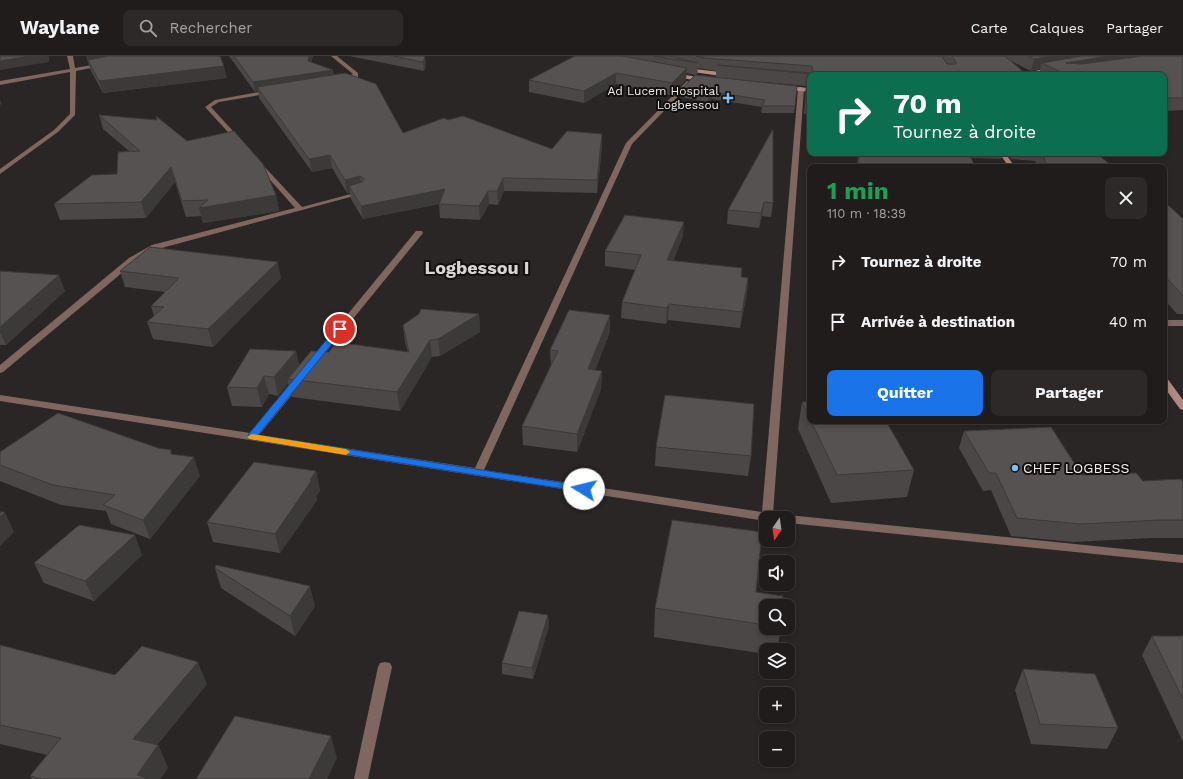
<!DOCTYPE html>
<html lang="fr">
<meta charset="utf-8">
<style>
:root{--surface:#201c1c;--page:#2d2929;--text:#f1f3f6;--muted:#a2a1a3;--line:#3d3a3b;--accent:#1a73e8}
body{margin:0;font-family:"Work Sans",sans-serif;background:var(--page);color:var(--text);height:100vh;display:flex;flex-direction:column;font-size:15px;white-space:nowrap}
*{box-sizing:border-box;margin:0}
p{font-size:13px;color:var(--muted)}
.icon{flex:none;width:22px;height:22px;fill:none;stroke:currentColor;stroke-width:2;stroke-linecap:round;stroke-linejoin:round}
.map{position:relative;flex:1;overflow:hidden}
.side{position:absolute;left:807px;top:108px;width:360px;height:260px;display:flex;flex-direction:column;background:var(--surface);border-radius:8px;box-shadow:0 2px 6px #0003,0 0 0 1px var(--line)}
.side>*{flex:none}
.banner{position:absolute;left:807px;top:16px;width:360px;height:84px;border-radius:8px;box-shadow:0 2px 6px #0003,0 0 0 1px var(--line);background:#0b6e4f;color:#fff;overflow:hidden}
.needle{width:26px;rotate:193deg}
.tools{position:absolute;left:759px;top:455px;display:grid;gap:8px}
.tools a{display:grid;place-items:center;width:36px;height:36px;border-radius:8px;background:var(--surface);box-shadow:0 2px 6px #0003,0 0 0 1px var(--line);font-size:20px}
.pin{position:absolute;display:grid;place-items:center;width:34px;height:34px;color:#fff;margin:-17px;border:2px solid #fff;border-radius:50%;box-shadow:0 1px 4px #0007}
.me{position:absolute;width:44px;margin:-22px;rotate:279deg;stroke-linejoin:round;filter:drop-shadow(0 0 3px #0008)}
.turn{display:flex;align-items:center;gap:14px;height:84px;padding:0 20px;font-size:18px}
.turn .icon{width:52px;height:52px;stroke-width:2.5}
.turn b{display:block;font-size:28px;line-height:34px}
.round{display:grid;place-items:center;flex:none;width:42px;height:42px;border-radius:8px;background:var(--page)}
.overview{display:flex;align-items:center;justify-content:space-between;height:68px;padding:0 20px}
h1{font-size:24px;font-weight:700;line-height:30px;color:#1e9e55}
.primary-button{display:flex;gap:8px;margin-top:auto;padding:8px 20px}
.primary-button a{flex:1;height:46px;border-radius:8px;background:var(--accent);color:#fff;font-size:16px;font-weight:700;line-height:46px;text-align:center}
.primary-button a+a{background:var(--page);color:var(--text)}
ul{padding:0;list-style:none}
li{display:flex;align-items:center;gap:12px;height:60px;padding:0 20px}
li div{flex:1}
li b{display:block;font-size:15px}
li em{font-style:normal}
header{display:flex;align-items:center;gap:24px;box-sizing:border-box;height:56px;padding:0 20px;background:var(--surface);border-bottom:1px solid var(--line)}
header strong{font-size:19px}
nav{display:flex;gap:22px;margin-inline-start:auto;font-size:14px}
.search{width:280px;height:36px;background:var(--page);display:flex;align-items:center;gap:10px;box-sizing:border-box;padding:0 14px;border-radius:8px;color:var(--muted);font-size:15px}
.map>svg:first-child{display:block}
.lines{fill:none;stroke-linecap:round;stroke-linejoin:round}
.street{fill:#7f665f;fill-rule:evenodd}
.secondary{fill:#b2897e;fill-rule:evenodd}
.wall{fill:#4a4746;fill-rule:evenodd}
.shaded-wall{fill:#3c3939}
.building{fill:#565251;stroke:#3c3939}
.route{fill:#1a73e8;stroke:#114b97}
.slow{fill:#f59e0b}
.poi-dot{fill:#7dbef9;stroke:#11100f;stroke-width:1.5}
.labels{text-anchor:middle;stroke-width:4;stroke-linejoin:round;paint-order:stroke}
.far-poi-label{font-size:12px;fill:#f0eeed;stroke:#11100f;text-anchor:end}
.poi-label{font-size:14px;fill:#f0eeed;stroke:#11100f;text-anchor:start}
.district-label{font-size:18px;font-weight:bold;fill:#dad5d4;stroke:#11100f}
</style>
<header>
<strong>Waylane</strong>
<div class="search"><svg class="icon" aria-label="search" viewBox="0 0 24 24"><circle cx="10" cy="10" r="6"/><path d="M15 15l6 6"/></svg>Rechercher</div>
<nav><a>Carte</a><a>Calques</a><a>Partager</a></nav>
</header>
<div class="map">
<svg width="1183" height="723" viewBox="0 0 1183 723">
<rect width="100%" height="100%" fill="#2a2625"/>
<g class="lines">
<g class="street">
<path d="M67,0H73L75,12L103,7L106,9L76,15L75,59L58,76L0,118V113L54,74L70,58V16L0,29V25L70,13Z"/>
<path d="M331,0H337L358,17V21L341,25V23L353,18Z"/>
<path d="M687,25L692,26L632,88L484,414L762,456L798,33L801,31L804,33L773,458L779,459L781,462H766V465L0,345V339L250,377L296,322L299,321L304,324L259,379L475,412L626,87Z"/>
<path d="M270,34L273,36L272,37L219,46L211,51L242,85V87H238L205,51L215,44Z"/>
<path d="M258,105L260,106L302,151L362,135L365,137L158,193L135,206L3,316L0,317V309L129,202L152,189L295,152L256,108V106Z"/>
<path d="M416,175H422L423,177L317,307H311L309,305L311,303Z"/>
<rect x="1164" y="264" width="19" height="6"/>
<path d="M788,459L1183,499V507L788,467V462H783Z"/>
<path d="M385,606L390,607L392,611L368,723H354L378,611L380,607Z"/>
</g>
<g class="secondary">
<path d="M1052,11L1054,12V14L1029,19H1018Z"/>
<path d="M695,13L728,17L731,19L728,21L693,16L692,15Z"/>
<path d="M673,17L704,22L707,24L704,26L671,20L670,19Z"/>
<path d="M784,30L810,32V36L782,33V31Z"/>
<path d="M999,97H1005L1015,111H1009Z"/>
<path d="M1164,321L1167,322L1183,344V354L1180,353L1164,331Z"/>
</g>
</g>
<g class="wall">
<path d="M86,0L227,22L103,37L91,15Z"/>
<path d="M229,0H313L311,6L334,18L403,77L448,64L552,93L602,78V91L597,137L504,135L498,149L489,148L480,164L440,162L439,148L363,163L351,143L350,137H347L332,112L312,116L259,42L258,35L255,36Z"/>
<path d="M349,0H423L425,1L426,10L424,15Z"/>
<path d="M575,0H1183V54L1164,55V19H1039L1040,13L1031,15L1011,5L1027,19H810V58H804L806,30L764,26L795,50L794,57H761L762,51L712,43L708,46L680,41L681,34L695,19L686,17V24L671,39L616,28L584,47L529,36V24ZM698,12L716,15V21L697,19Z"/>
<path d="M99,59L187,85L276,139L279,155L203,167L201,160L186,161L175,126L146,162L60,164L54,148L117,118L129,95L103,73Z"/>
<path d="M773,73V147L771,161L762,160L759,172L727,168L728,154Z"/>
<path d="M858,97H1003L1001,103L971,102L975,111H857Z"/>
<path d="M1006,97H1096L1113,111H1038L1035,105L1011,103Z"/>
<path d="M1167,148L1183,163V258H1177L1164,243V155Z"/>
<path d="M683,180L673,205L741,221L748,222L747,237L740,272L668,264L666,268L621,262L622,246L635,214L605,210V195Z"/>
<path d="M0,215L65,235L6,289H0Z"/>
<path d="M120,215L281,222L213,291L153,283L147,266L154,260L151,250L165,236L125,231Z"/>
<path d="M479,258L480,276L440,300L432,301L400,355L292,341L288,327L278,340L269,338L262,351L232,350L227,331L296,295L299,309L329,296H408L405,286L403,269Z"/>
<path d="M610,259V276L595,314L602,315L601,333L577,396L523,389L522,370L551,311L550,294Z"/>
<path d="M802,346H810V365H886L914,414L907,441L831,447L798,373Z"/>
<path d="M964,375L1082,419L1143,425L1183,426V482H1151L1073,486L1011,480L991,434L983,435L959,392Z"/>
<path d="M656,391L751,400L748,420L655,410Z"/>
<path d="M0,396L173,398L200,420L150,483L111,468L106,455L61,449L0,425Z"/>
<path d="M316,415L320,435L316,440L317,444L280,497L213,486L207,466Z"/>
<path d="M142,499L94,545L44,527L34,507Z"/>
<path d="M215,512L315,550L295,580L221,532Z"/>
<path d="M756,536L766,550V572H781L777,594H766V598L654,581L655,552Z"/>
<path d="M548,559L549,570L533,623L502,618V607Z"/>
<path d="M1152,580H1183V686L1142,599Z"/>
<path d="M0,589L115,619L207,628L157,689H158L168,712L160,723H32L30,720L47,699L0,688Z"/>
<path d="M1023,613L1118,672L1107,693L1031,688L1015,634Z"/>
</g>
<g class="shaded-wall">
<path d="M31,0H49V6L0,14V5Z"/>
<path d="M86,0H145L88,4L89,9Z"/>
<path d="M309,0H313L309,14L308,5Z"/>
<path d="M1052,0H1174L1051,11L1042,7L1040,13L1031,15L1034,3Z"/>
<path d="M425,1L426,10L424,15L423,6Z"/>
<path d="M224,10L227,22L103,37L99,25Z"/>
<path d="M687,12L686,24L671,39L672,27Z"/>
<path d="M333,14L334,23L257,31L258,35L255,36L253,26Z"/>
<path d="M616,17V28L584,47V35Z"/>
<path d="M713,36L712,43L708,46V39Z"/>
<path d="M0,43L2,48L0,49Z"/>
<path d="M602,78V91L597,137V124Z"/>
<path d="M330,99L332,112L312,116L309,103Z"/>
<path d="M171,111L175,126L146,162L141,146Z"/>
<path d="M360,120L362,134L349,130L350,137H347L345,124Z"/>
<path d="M503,122L504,135L498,149L497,135Z"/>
<path d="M445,133L446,146L363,163L361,150Z"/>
<path d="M488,135L489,148L480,164L479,150Z"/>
<path d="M276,139L279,155L203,167L199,152Z"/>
<path d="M764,146L762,160L759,172L761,157Z"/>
<path d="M684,166L683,180L666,220L667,204Z"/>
<path d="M278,206L281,222L213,291L208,273Z"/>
<path d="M59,219L65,235L6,289L0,276V271Z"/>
<path d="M748,222L747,237L740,272L742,256Z"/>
<path d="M669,248L668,264L666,268L667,252Z"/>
<path d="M479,258L480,276L440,300L438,283Z"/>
<path d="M610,259V276L588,332V313Z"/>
<path d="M430,284L432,301L400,355L397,336Z"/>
<path d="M296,295L300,313L288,323V327L278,340L274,321Z"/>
<path d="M602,315L601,333L577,396V378Z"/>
<path d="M264,320L269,338L262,351L257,332Z"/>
<path d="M194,401L200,420L150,483L143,464Z"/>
<path d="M316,415L320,435L316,440L317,444L280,497L275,478Z"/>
<path d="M5,456L14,476L0,490V461Z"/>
<path d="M135,479L142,499L94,545L85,525Z"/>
<path d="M310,530L315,550L295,580L290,560Z"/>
<path d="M548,559L549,570L533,623L532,612Z"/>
<path d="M198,606L207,628L144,705L133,683Z"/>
<path d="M331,680L337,702L327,723H309Z"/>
<path d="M158,689L168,712L160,723H139L137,719Z"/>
</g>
<g class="building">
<path d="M0,0H31L0,5Z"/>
<path d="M108,0H220L224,10L99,25L88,4Z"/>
<path d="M234,0H309L308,5L333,14L253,26Z"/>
<path d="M393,0H423L425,1L423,6Z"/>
<path d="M575,0H622L687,12L672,27L616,17L584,35L529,24Z"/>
<path d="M654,0H669L698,7Z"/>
<path d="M696,0H942L947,8H956V6L952,0H1005L1027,19H812V18L717,9L811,17L813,16L812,10L704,2Z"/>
<path d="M1028,0H1052L1034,3Z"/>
<path d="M1081,0H1109L1066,7L1082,8L1142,0H1183V42H1164V19H1067L1042,7Z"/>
<path d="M345,17L376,28L403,77L444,62L448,64L463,60L552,93L567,75L602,78L597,124L503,122L497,135H488L479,150L439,148L445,133L361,150L349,130L362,126L364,123L360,120L345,124L330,99L309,103L257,31Z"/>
<path d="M695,19L797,30L795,50H762L765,44L713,36L708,39L681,34Z"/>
<path d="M807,25H810V45H805Z"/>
<path d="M99,59L157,64L156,60L187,85L234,75L263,108L276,139L199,152L208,144L182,145L171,111L141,146L54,148L92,119L117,118L118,96L140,95Z"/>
<path d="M773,73V147L764,146L761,157L728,154Z"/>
<path d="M859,97H969L975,111H858Z"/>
<path d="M1042,97H1096L1113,111H1048Z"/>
<path d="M1167,148L1183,163V240L1164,219V156Z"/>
<path d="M625,159L684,166L667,204L742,212L741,221L748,222L742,256L669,248L667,252L622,246L641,199L605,195Z"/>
<path d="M150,191L278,206L208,273L147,266L164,251L151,250L179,222L120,215Z"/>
<path d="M0,215L59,219L0,271Z"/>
<path d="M421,253L479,258L438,283L430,284L397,336L288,323L311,295L329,296L336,286L409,296L403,269L419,258Z"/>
<path d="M569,254L610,259L588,313L602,315L577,378L522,370L558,295L550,294Z"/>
<path d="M250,293L296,295L274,321L264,320L257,332L227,331Z"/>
<path d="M665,339L754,348L751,400L656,391Z"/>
<path d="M802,346H810V363Z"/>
<path d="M58,357L158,392L171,394V398L194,401L143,464L103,449L115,439L53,429L0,409V396Z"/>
<path d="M811,365H886L914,414L837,419Z"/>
<path d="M1051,371L1082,419L1136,417L1143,425L1181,423L1183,426V464H1160L1080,468L1017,462L996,417H989L964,375Z"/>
<path d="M254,406L316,415L310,424H312L275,478L207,466Z"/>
<path d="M0,456H5L0,461Z"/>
<path d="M672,464L762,476L756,536L783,540L782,550H766V569L655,552Z"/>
<path d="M79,469L135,479L85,525L34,507Z"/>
<path d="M216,509L310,530L290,560L215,512Z"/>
<path d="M519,555L548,559L532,612L502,607Z"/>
<path d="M1152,580H1183V643Z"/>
<path d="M0,589L115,619L142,590L198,606L133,683L158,689L137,719L149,723H42L30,720L61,682L0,669Z"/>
<path d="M1023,613L1095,618L1118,672L1040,668Z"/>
<path d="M235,660L331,680L309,723H196Z"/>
</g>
<path class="route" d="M337,271L344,273L258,379L584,430L589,433L588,435L584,436L248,383V379Z"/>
<path class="slow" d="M252,378L346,393L350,396L346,399L249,383L247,381Z"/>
<g class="poi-dot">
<path d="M726 36h4v4h4v4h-4v4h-4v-4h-4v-4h4z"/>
<circle cx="1015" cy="412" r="4"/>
</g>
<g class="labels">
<g class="far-poi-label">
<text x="719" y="39">Ad Lucem Hospital<tspan x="719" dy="14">Logbessou</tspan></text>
</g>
<g class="poi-label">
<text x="1023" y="417">CHEF LOGBESS</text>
</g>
<g class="district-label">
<text x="477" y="218">Logbessou I</text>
</g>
</g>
</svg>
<div class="tools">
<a><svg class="needle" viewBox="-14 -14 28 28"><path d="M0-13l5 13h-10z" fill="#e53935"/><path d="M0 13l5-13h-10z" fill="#a2a1a3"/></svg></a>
<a><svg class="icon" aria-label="sound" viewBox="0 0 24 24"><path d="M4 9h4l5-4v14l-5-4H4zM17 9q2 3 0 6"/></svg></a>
<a><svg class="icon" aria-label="search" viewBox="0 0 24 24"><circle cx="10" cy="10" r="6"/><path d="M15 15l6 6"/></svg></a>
<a><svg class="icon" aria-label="layers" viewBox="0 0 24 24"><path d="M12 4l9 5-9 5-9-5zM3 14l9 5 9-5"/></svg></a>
<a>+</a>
<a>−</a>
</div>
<div class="pin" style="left:340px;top:273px;background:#d93025"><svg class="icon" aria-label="arrive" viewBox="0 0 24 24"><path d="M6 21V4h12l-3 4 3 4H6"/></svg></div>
<svg class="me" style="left:584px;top:433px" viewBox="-20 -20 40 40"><circle r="19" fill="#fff"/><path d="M0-13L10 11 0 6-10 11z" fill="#1a73e8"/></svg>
<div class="banner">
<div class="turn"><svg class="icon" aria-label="right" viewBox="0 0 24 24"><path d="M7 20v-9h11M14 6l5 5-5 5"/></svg><div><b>70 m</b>Tournez à droite</div></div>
</div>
<section class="side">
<div class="overview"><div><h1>1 min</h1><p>110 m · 18:39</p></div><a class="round"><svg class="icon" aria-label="close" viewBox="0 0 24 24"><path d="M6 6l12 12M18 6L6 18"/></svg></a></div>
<ul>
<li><svg class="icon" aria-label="right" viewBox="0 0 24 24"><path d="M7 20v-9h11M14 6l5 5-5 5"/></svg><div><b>Tournez à droite</b></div><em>70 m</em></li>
<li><svg class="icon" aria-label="arrive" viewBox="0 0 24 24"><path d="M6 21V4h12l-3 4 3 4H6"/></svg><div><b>Arrivée à destination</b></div><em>40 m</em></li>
</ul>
<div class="primary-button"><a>Quitter</a><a>Partager</a></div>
</section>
</div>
